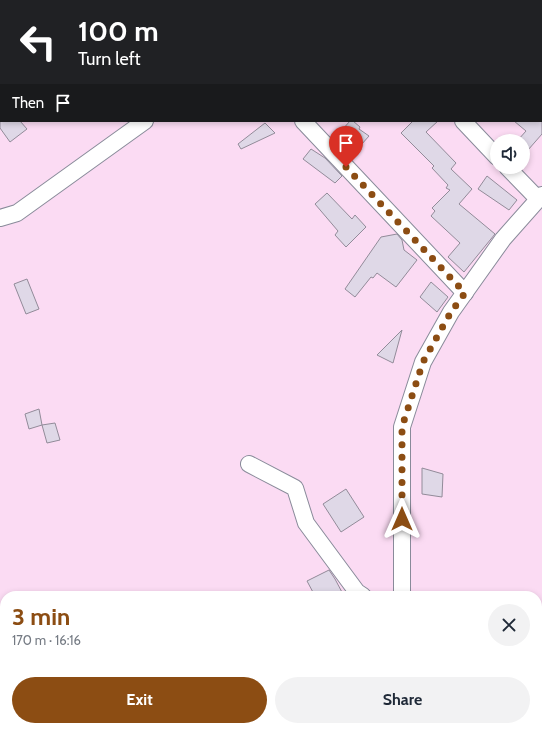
<!DOCTYPE html>
<meta charset="utf-8">
<style>
:root{--surface:#fff;--page:#f2f2f3;--text:#1f2937;--muted:#747a83;--accent:#8c4d13}
body{margin:0;font-family:Cabin,sans-serif;background:var(--page);color:var(--text);height:100vh;display:flex;flex-direction:column;font-size:15px;white-space:nowrap}
*{box-sizing:border-box;margin:0}
p{font-size:13px;color:var(--muted)}
.icon{flex:none;width:22px;height:22px;fill:none;stroke:currentColor;stroke-width:2;stroke-linecap:round;stroke-linejoin:round}
.map{position:relative;flex:1;overflow:hidden}
.sheet{position:absolute;left:0px;top:591px;width:542px;height:140px;display:flex;flex-direction:column;background:var(--surface);border-radius:16px 16px 0 0;box-shadow:0 2px 6px #0003}
.sheet>*{flex:none}
.top-card{position:absolute;left:0px;top:0px;width:542px;height:122px;box-shadow:0 2px 6px #0003;background:#202124;color:#fff;overflow:hidden}
.fabs{position:absolute;left:490px;top:134px;display:grid;gap:8px}
.fabs a{display:grid;place-items:center;width:40px;height:40px;border-radius:50%;background:var(--surface);box-shadow:0 2px 6px #0003;font-size:20px}
.pin{position:absolute;display:grid;place-items:center;width:34px;height:34px;color:#fff;margin:-41px -17px;border-radius:50% 50% 50% 0;rotate:-45deg;box-shadow:0 0 4px #0007}
.pin .icon{rotate:45deg}
.me{position:absolute;width:44px;margin:-22px;rotate:0deg;stroke-linejoin:round;filter:drop-shadow(0 0 3px #0008)}
.turn{display:flex;align-items:center;gap:14px;height:84px;padding:0 12px;font-size:18px}
.turn .icon{width:52px;height:52px;stroke-width:2.5}
.turn b{display:block;font-size:28px;line-height:34px}
.then{display:flex;align-items:center;height:38px;padding:0 12px;background:#0003;gap:8px;font-size:15px}
.round{display:grid;place-items:center;flex:none;width:42px;height:42px;border-radius:21px;background:var(--page)}
.summary{display:flex;align-items:center;justify-content:space-between;height:68px;padding:0 12px}
h1{font-size:24px;font-weight:700;line-height:30px;color:var(--accent)}
.primary-button{display:flex;gap:8px;margin-top:auto;padding:8px 12px}
.primary-button a{flex:1;height:46px;border-radius:24px;background:var(--accent);color:#fff;font-size:16px;font-weight:700;line-height:46px;text-align:center}
.primary-button a+a{background:var(--page);color:var(--text)}
.map>svg:first-child{display:block}
.green{fill:#fbdbf3;fill-rule:evenodd}
.building{fill:#dfd8e7;stroke:#928b99}
.lines{fill:none;stroke-linecap:round;stroke-linejoin:round}
.minor-casing{stroke:#898b9a;stroke-width:18}
.minor{stroke:#fff;stroke-width:16}
.route{stroke:#8c4d13;stroke-width:7;stroke-dasharray:0 12.6}
</style>
<div class="map">
<svg width="542" height="731" viewBox="0 0 542 731">
<rect width="100%" height="100%" fill="#f9f9fd"/>
<path class="green" d="M0,0H542V731H0ZM1,1H541V121H1ZM497,141H523V167H497ZM5,596H537V726H5Z"/>
<g class="building">
<path d="M0,121H20L27,129L10,142L0,128Z"/>
<path d="M350,121H353L360,127L359,129L369,136L353,154L338,142L346,133L342,130Z"/>
<path d="M413,121H438L426,132L456,163L451,169L472,189L459,204L495,234L464,272L448,257L460,243L431,216L435,211L432,208L450,190L446,188L448,185L432,168L434,166L401,133Z"/>
<path d="M514,121H542V134L528,150L523,145V141L518,140L526,131Z"/>
<path d="M265,123L275,133L241,149L238,144Z"/>
<path d="M311,149L325,158L342,176L335,183L303,159Z"/>
<path d="M487,176L517,200L509,210L478,189Z"/>
<path d="M327,193L352,219L355,215L366,227L346,247L335,235L338,231L315,204Z"/>
<path d="M397,234L402,240L404,250L417,260L396,287L377,273L373,278L371,277L355,297L345,289L381,237Z"/>
<path d="M27,279L39,309L26,314L14,284Z"/>
<path d="M431,282L448,297L437,312L420,297Z"/>
<path d="M402,330L393,363L377,355Z"/>
<path d="M39,409L42,425L29,429L25,414Z"/>
<path d="M55,423L60,440L47,443L42,425Z"/>
<path d="M422,468L443,474L442,497L422,494Z"/>
<path d="M346,489L364,517L341,532L323,504Z"/>
<path d="M329,570L335,579L344,596H315L307,581Z"/>
</g>
<g class="lines">
<g class="minor-casing">
<g id="minor">
<path d="M347,0L348,1"/>
<path d="M498,0L499,1"/>
<path d="M250,1L251,0"/>
<path d="M541,39L542,40"/>
<path d="M303,121L465,293"/>
<path d="M463,121L497,157"/>
<path d="M507,167L538,199"/>
<path d="M0,218L17,213L145,121"/>
<path d="M249,464L295,488L306,523L357,592L363,596"/>
<path d="M402,596V427L423,362L451,312L503,239L542,195"/>
<path d="M460,726L462,731"/>
</g>
</g>
<use href="#minor" class="minor"/>
</g>
<g class="lines">
<path class="route" d="M346,167L465,293L451,312L423,362L402,427V519"/>
</g>
</svg>
<div class="fabs">
<a><svg class="icon" aria-label="sound" viewBox="0 0 24 24"><path d="M4 9h4l5-4v14l-5-4H4zM17 9q2 3 0 6"/></svg></a>
</div>
<div class="pin" style="left:346px;top:167px;background:#d93025"><svg class="icon" aria-label="arrive" viewBox="0 0 24 24"><path d="M6 21V4h12l-3 4 3 4H6"/></svg></div>
<svg class="me" style="left:402px;top:519px" viewBox="-20 -20 40 40"><path d="M0-17L14 15 0 8-14 15z" fill="#8c4d13" stroke="#fff" stroke-width="4"/></svg>
<div class="top-card">
<div class="turn"><svg class="icon" aria-label="left" viewBox="0 0 24 24"><path d="M17 20v-9H6M10 6l-5 5 5 5"/></svg><div><b>100 m</b>Turn left</div></div>
<div class="then">Then<svg class="icon" aria-label="arrive" viewBox="0 0 24 24"><path d="M6 21V4h12l-3 4 3 4H6"/></svg></div>
</div>
<section class="sheet">
<div class="summary"><div><h1>3 min</h1><p>170 m · 16:16</p></div><a class="round"><svg class="icon" aria-label="close" viewBox="0 0 24 24"><path d="M6 6l12 12M18 6L6 18"/></svg></a></div>
<div class="primary-button"><a>Exit</a><a>Share</a></div>
</section>
</div>
